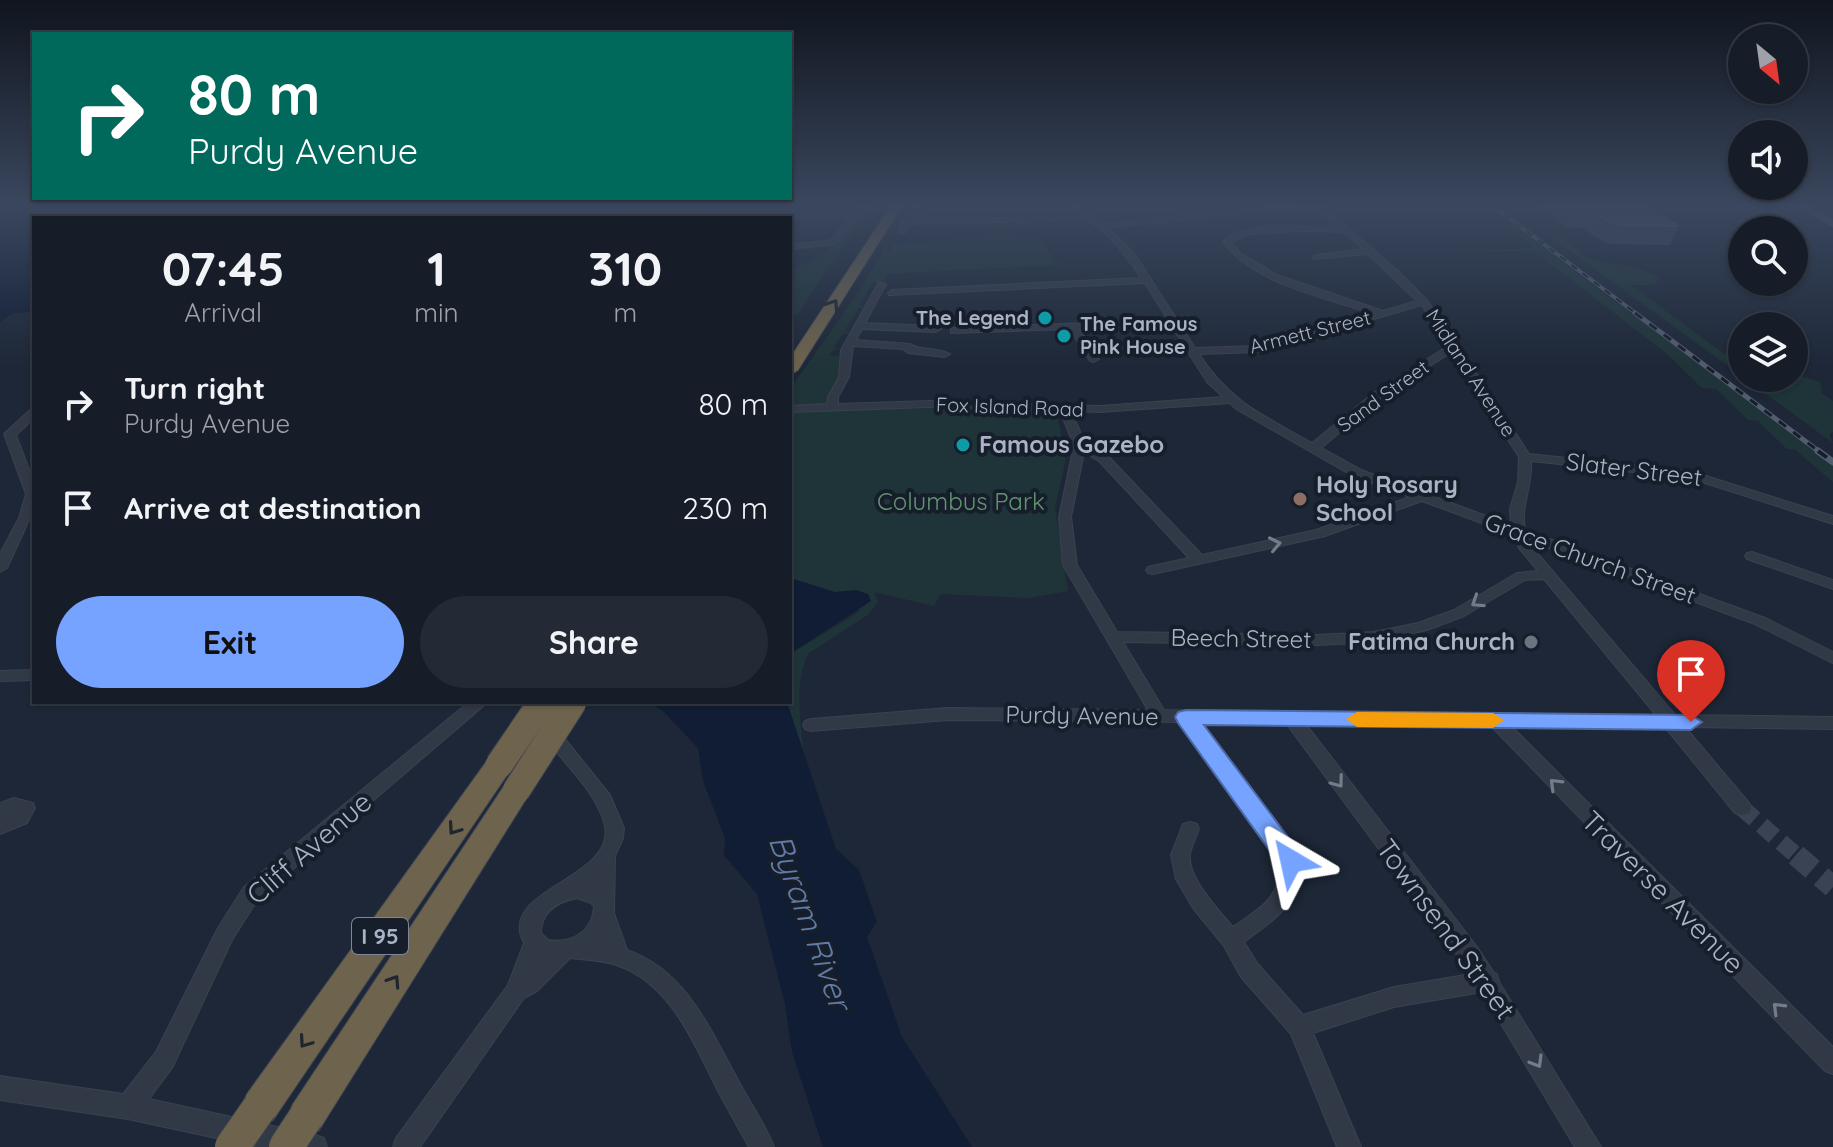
<!DOCTYPE html>
<style>
:root{--surface:#161d29;--page:#232a35;--text:#f1f3f6;--muted:#9ea2a8;--line:#353b46;--accent:#75a3ff}
body{margin:0;font-family:Quicksand,sans-serif;background:var(--page);color:var(--text);height:100vh;display:flex;flex-direction:column;font-size:30px;white-space:nowrap}
*{box-sizing:border-box;margin:0}
p{font-size:26px;color:var(--muted)}
.icon{flex:none;width:44px;height:44px;fill:none;stroke:currentColor;stroke-width:2;stroke-linecap:round;stroke-linejoin:round}
.map{position:relative;flex:1;overflow:hidden}
.side{position:absolute;left:32px;top:216px;width:760px;height:488px;display:flex;flex-direction:column;background:var(--surface);border-radius:0px;box-shadow:0 2px 6px #0004,0 0 0 2px var(--line)}
.side>*{flex:none}
.top-card{position:absolute;left:32px;top:32px;width:760px;height:168px;border-radius:0px;box-shadow:0 2px 6px #0004,0 0 0 2px var(--line);background:#00695c;color:#fff;overflow:hidden}
.needle{width:52px;rotate:151deg}
.controls{position:absolute;left:1728px;top:24px;display:grid;gap:16px}
.controls a{display:grid;place-items:center;width:80px;height:80px;border-radius:50%;background:var(--surface);box-shadow:0 2px 6px #0004,0 0 0 2px var(--line);font-size:40px}
.pin{position:absolute;display:grid;place-items:center;width:68px;height:68px;color:#fff;margin:-82px -34px;border-radius:50% 50% 50% 0;rotate:-45deg;box-shadow:0 0 8px #0007}
.pin .icon{rotate:45deg}
.me{position:absolute;width:88px;margin:-44px;rotate:324deg;stroke-linejoin:round;filter:drop-shadow(0 0 6px #0008)}
.turn{display:flex;align-items:center;gap:28px;height:168px;padding:0 24px;font-size:36px}
.turn .icon{width:104px;height:104px;stroke-width:2.5}
.turn b{display:block;font-size:56px;line-height:68px}
.eta{display:flex;justify-content:space-evenly;align-items:center;height:136px;text-align:center}
.eta b{font-size:48px;font-weight:700;line-height:56px}
.action{display:flex;gap:16px;margin-top:auto;padding:16px 24px}
.action a{flex:1;height:92px;border-radius:48px;background:var(--accent);color:#111;font-size:32px;font-weight:700;line-height:92px;text-align:center}
.action a+a{background:var(--page);color:var(--text)}
ul{padding:0;list-style:none}
li{display:flex;align-items:center;gap:24px;height:104px;padding:0 24px}
li div{flex:1}
li b{display:block;font-size:30px}
li em{font-style:normal}
.map>svg:first-child{display:block}
.green{fill:#1f3438}
.water{fill:#111d34}
.lines{fill:none;stroke-linecap:round;stroke-linejoin:round}
.minor-tunnel-far1{stroke:#394353;stroke-width:17;stroke-dasharray:17 9;stroke-linecap:butt}
.minor-tunnel{stroke:#394353;stroke-width:22;stroke-dasharray:22 11;stroke-linecap:butt}
.minor-casing{stroke:#3a4250;stroke-width:2}
.major-casing{stroke:#3a4250;stroke-width:2}
.highway-casing{stroke:#3c4351;stroke-width:2}
.minor{fill:#313947;fill-rule:evenodd}
.major{fill:#4e5868;fill-rule:evenodd}
.highway{fill:#6e634d;fill-rule:evenodd}
.rail-far2-casing{stroke:#525c6f;stroke-width:4}
.rail-far1-casing{stroke:#525c6f;stroke-width:5}
.rail-casing{stroke:#525c6f;stroke-width:7}
.rail-far2{stroke:#171e2b;stroke-width:2;stroke-dasharray:7;stroke-linecap:butt}
.rail-far1{stroke:#171e2b;stroke-width:3;stroke-dasharray:9;stroke-linecap:butt}
.rail{stroke:#171e2b;stroke-width:4;stroke-dasharray:11;stroke-linecap:butt}
.highway-bridge-far1-casing{stroke:#3c4351;stroke-width:29;stroke-linecap:butt}
.highway-bridge-casing{stroke:#3c4351;stroke-width:36;stroke-linecap:butt}
.highway-bridge-far1{stroke:#6e634d;stroke-width:27}
.highway-bridge{stroke:#6e634d;stroke-width:34}
.wall{fill:#384256}
.building{fill:#444f62;stroke:#545e72;stroke-width:2}
.oneway{stroke:#20252e}
.oneway2{stroke:#747c8c}
.route{fill:#75a3ff;stroke:#4c6aa6;stroke-width:2}
.slow{fill:#f59e0b}
.culture-dot{fill:#0f9aa8;stroke:#171e2b;stroke-width:3}
.education-dot{fill:#8d6e63;stroke:#171e2b;stroke-width:3}
.worship-dot{fill:#6b7280;stroke:#171e2b;stroke-width:3}
.labels{text-anchor:middle;stroke-width:8;stroke-linejoin:round;paint-order:stroke}
.far-poi-label{font-size:20px;font-weight:bold;fill:#aab3c5;stroke:#171e2b;text-anchor:end}
.far-street-label{font-size:20px;fill:#aab3c5;stroke:#171e2b}
.shield{fill:#171e2b;stroke:#7e8697;stroke-width:2}
.shield-label{font-size:22px;font-weight:bold;fill:#aab3c5}
.poi-label{font-size:24px;font-weight:bold;fill:#aab3c5;stroke:#171e2b;text-anchor:start}
.street-label{font-size:24px;fill:#aab3c5;stroke:#171e2b}
.park-label{font-size:24px;fill:#619670;stroke:#171e2b}
.near-street-label{font-size:28px;fill:#aab3c5;stroke:#171e2b}
.near-water-label{font-size:32px;font-style:italic;fill:#607ba7;stroke:#171e2b}
</style>
<div class="map">
<svg width="1833" height="1147" viewBox="0 0 1833 1147">
<rect width="100%" height="100%" fill="#1d2737"/>
<g class="green">
<path d="M864,206H871L797,315H790V268C824,263 846,233 864,206Z"/>
<path d="M910,206H917L886,245L888,255L893,245L1012,235L1018,239L1039,238L1059,265L888,274L884,281L873,283L860,305L866,307L858,309L845,330L851,333L843,334L834,347L841,349L833,350L829,355L841,357L840,375L825,404L790,407V389L862,287Z"/>
<path d="M1480,206H1486L1509,222L1833,465V482L1794,449H1787L1758,421L1748,420L1716,389L1702,388L1667,354L1534,251H1452L1534,248Z"/>
<path d="M1552,231C1563,234 1571,248 1582,254C1611,269 1629,259 1660,279L1653,285H1631L1742,367V376L1545,233Z"/>
<path d="M1794,374L1820,382L1822,393L1833,401V432L1829,434L1833,443L1744,378H1794Z"/>
<path d="M1056,408L1066,459L1055,508L1068,591L1029,598L941,594L934,606L874,592L878,602L868,615L809,653C793,680 801,724 804,755L787,707L790,654L859,612L862,592H835L790,578V409Z"/>
</g>
<g class="water">
<path d="M0,206H631L621,218H34V312L13,313L0,322Z"/>
<path d="M790,578L835,592L856,590L868,594L871,601L790,654Z"/>
<path d="M649,702H787L836,849L859,870L877,922L867,937L902,1037L972,1147H823L792,1052L785,1004L757,894L724,855L725,838L703,781L698,748L664,712Z"/>
</g>
<g class="lines">
<path class="minor-tunnel-far1" d="M1742,808L1798,857"/>
<path class="minor-tunnel" d="M1796,855L1833,887"/>
<g class="minor-casing">
<g id="minor">
<path d="M703,206H710L715,218H707Z"/>
<path d="M858,206H865L836,244L790,249V245L831,240L848,218L790,220V218H783L784,216L852,214Z"/>
<path d="M913,206H920L919,213L933,219L1084,217L1070,206H1078L1103,224L1279,206H1309L1108,228L1136,256L1195,348L1259,346L1373,314C1323,296 1257,286 1223,242C1248,219 1306,227 1338,228L1315,206H1323L1398,271L1427,300L1456,342L1461,345L1459,347L1529,454L1690,471L1833,516V524L1689,478L1531,461C1533,486 1520,506 1525,530L1765,618L1833,652V663L1755,624L1530,541L1532,547L1675,715L1833,717V729L1685,727L1749,803L1751,808L1749,813L1742,815L1735,813L1665,727L1511,726L1833,1047V1074L1825,1071L1490,725L1305,723L1477,947L1494,973L1497,974L1499,982L1601,1147H1575L1482,992L1394,1007L1313,1033L1361,1147H1337L1291,1034L1241,977L1224,946L1193,908L1176,879L1171,855L1183,824L1190,822L1197,824L1199,829C1196,837 1192,845 1190,854C1187,877 1218,910 1233,927C1260,908 1280,899 1281,863L1181,722L948,720L811,731L805,729L803,725L805,721L811,719L948,708L1148,710L1063,565L1059,517L1074,445L1060,411L929,407L790,412V406L827,404L828,397L839,377L841,350L879,282L886,284L865,323L936,326L941,329L936,332L862,329L856,340L910,344C921,351 938,347 950,354L945,357L908,353L903,349L853,346L849,377L838,397V404L929,401L1100,406L1223,397L1207,382L1171,325L1079,329L1099,359L1094,362L1090,361L1070,329L951,333V329L954,328L1168,320L1145,283L889,295L888,293L892,290L1141,278C1127,256 1111,236 1090,221L922,223L908,226L905,233H899L902,222L922,219L912,216ZM1301,231L1344,232L1363,249L1317,255L1313,257L1314,259L1368,254L1417,301L1383,311L1277,275L1240,253L1231,242L1249,234ZM1422,305L1448,346L1375,392L1312,443C1264,416 1230,402 1199,354L1259,352ZM1452,352L1519,457L1518,482L1510,509L1511,525L1361,470L1321,448L1383,396ZM1230,403L1236,409L1353,476L1410,497L1316,530L1202,555L1108,456L1085,443L1071,411L1100,412ZM1084,452L1100,462L1189,558L1148,567L1146,570L1148,573L1153,574L1325,536L1422,501L1514,535L1519,548L1538,571L1517,573L1454,610L1418,623L1374,632L1317,635L1117,632L1077,565L1071,517ZM1544,579L1656,715L1164,710L1123,642L1317,645L1374,642L1427,630L1464,616L1525,580ZM1199,722L1286,723L1471,974L1394,987L1303,1015L1257,963L1244,942C1276,918 1300,905 1301,861Z"/>
<path d="M34,409V418L16,435L34,483V509L7,568L0,572V554L19,518L26,494L4,434L30,410Z"/>
<path d="M1752,552L1833,580V589L1747,559L1745,556L1747,553Z"/>
<path d="M34,670V680L0,681V671Z"/>
<path d="M469,702H488L258,899L232,940L172,1068L149,1099L315,1135L324,1138L327,1147H258L128,1119L0,1100V1076L123,1094L156,1052L218,928L244,887Z"/>
<path d="M551,727L557,729L610,795L624,828L623,838L615,856L614,913L627,950C687,971 711,1031 739,1082C751,1104 765,1124 774,1147H749C738,1127 727,1108 716,1087C694,1043 670,984 619,966C603,960 587,960 570,958L537,991L524,998L420,1147H393L396,1138L508,985L524,943C495,890 616,879 605,826C597,790 561,763 543,733L545,729ZM577,898L591,903L594,907C592,932 572,944 548,940L541,933C541,911 558,902 577,898Z"/>
<path d="M14,798L33,803L35,808L27,823L0,834V819L6,816L0,818V803Z"/>
</g>
</g>
<g class="major-casing">
<path id="major" d="M1797,206H1809L1833,220V227Z"/>
</g>
<g class="highway-casing">
<g id="highway">
<path d="M891,206H902L798,370L790,375V358Z"/>
<path d="M499,755L509,758L513,765L509,772L273,1120L260,1126L247,1120L241,1107L247,1094L489,758Z"/>
<path d="M516,780L526,783L530,791L526,799L319,1130L306,1136L293,1130L287,1117L293,1104L506,783Z"/>
</g>
</g>
<use href="#minor" class="minor"/>
<use href="#major" class="major"/>
<use href="#highway" class="highway"/>
<g class="rail-far2-casing">
<path id="rail-far2" d="M1493,206L1638,315"/>
</g>
<g class="rail-far1-casing">
<path id="rail-far1" d="M1635,313L1821,453"/>
</g>
<g class="rail-casing">
<path id="rail" d="M1818,451L1833,462"/>
</g>
<use href="#rail-far2" class="rail-far2"/>
<use href="#rail-far1" class="rail-far1"/>
<use href="#rail" class="rail"/>
<g class="highway-bridge-far1-casing">
<g id="highway-bridge-far1">
<path d="M499,765L542,702"/>
<path d="M516,791L573,702"/>
</g>
</g>
<g class="highway-bridge-casing">
<g id="highway-bridge">
<path d="M232,1147L260,1107"/>
<path d="M286,1147L306,1117"/>
</g>
</g>
<use href="#highway-bridge-far1" class="highway-bridge-far1"/>
<use href="#highway-bridge" class="highway-bridge"/>
</g>
<path class="wall" d="M1540,206H1644L1679,226L1670,245L1608,244L1581,228L1566,227Z"/>
<path class="building" d="M1572,206H1644L1679,226L1616,225L1588,209Z"/>
<defs><path id="oneway-chevron" d="M-2-3.5L2.5 0L-2 3.5" fill="none" stroke-width="1.6" stroke-linecap="round" stroke-linejoin="round" transform="scale(2)"/></defs>
<g class="oneway">
<use href="#oneway-chevron" transform="translate(833 305) rotate(-57)"/>
<use href="#oneway-chevron" transform="translate(454 829) rotate(125)"/>
<use href="#oneway-chevron" transform="translate(394 981) rotate(-57)"/>
<use href="#oneway-chevron" transform="translate(305 1042) rotate(125)"/>
</g>
<g class="oneway2">
<use href="#oneway-chevron" transform="translate(1275 544) rotate(-12)"/>
<use href="#oneway-chevron" transform="translate(1477 602) rotate(147)"/>
<use href="#oneway-chevron" transform="translate(1338 782) rotate(53)"/>
<use href="#oneway-chevron" transform="translate(1555 784) rotate(-135)"/>
<use href="#oneway-chevron" transform="translate(1778 1008) rotate(-135)"/>
<use href="#oneway-chevron" transform="translate(1537 1062) rotate(59)"/>
</g>
<linearGradient id="sky" x2="0" y2="1"><stop stop-color="#10151e"/><stop offset="0.56" stop-color="#3a475e"/><stop offset="1" stop-color="#3a475e" stop-opacity="0"/></linearGradient>
<rect width="1833" height="367" fill="url(#sky)"/>
<path class="route" d="M1186,710L1691,715L1702,722L1691,730L1204,725L1300,853L1303,861L1300,868L1291,871L1282,868L1178,723L1175,717L1178,712Z"/>
<path class="slow" d="M1357,712L1493,713L1504,720L1493,728L1357,727L1346,719Z"/>
<g class="culture-dot">
<circle cx="1045" cy="318" r="8"/>
<circle cx="1064" cy="336" r="8"/>
<circle cx="963" cy="445" r="8"/>
</g>
<circle class="education-dot" cx="1300" cy="499" r="8"/>
<circle class="worship-dot" cx="1531" cy="642" r="8"/>
<g class="labels">
<g class="far-poi-label">
<text x="1029" y="325">The Legend</text>
<text x="1080" y="331" text-anchor="start">The Famous<tspan x="1080" dy="23">Pink House</tspan></text>
</g>
<g class="far-street-label">
<text transform="translate(1310 332) rotate(-14)" y="7">Armett Street</text>
<text transform="translate(1471 373) rotate(57)" y="7">Midland Avenue</text>
<text transform="translate(1383 396) rotate(-36)" y="7">Sand Street</text>
<text transform="translate(1010 407) rotate(2)" y="7">Fox Island Road</text>
</g>
<rect class="shield" x="352" y="918" width="56" height="36" rx="6"/>
<g class="shield-label">
<text x="380" y="944">I 95</text>
</g>
<g class="poi-label">
<text x="979" y="453">Famous Gazebo</text>
<text x="1316" y="493">Holy Rosary<tspan x="1316" dy="28">School</tspan></text>
<text x="1515" y="650" text-anchor="end">Fatima Church</text>
</g>
<g class="street-label">
<text transform="translate(1634 470) rotate(7)" y="8">Slater Street</text>
<text transform="translate(1590 559) rotate(20)" y="8">Grace Church Street</text>
<text transform="translate(1241 639) rotate(1)" y="8">Beech Street</text>
<text transform="translate(1082 716) rotate(1)" y="8">Purdy Avenue</text>
</g>
<g class="park-label">
<text x="961" y="510">Columbus Park</text>
</g>
<g class="near-street-label">
<text transform="translate(309 848) rotate(-41)" y="10">Cliff Avenue</text>
<text transform="translate(1663 892) rotate(45)" y="10">Traverse Avenue</text>
<text transform="translate(1446 929) rotate(54)" y="10">Townsend Street</text>
</g>
<g class="near-water-label">
<text transform="translate(810 922) rotate(70)" y="11">Byram River</text>
</g>
</g>
</svg>
<div class="controls">
<a><svg class="needle" viewBox="-14 -14 28 28"><path d="M0-13l5 13h-10z" fill="#e53935"/><path d="M0 13l5-13h-10z" fill="#9ea2a8"/></svg></a>
<a><svg class="icon" aria-label="sound" viewBox="0 0 24 24"><path d="M4 9h4l5-4v14l-5-4H4zM17 9q2 3 0 6"/></svg></a>
<a><svg class="icon" aria-label="search" viewBox="0 0 24 24"><circle cx="10" cy="10" r="6"/><path d="M15 15l6 6"/></svg></a>
<a><svg class="icon" aria-label="layers" viewBox="0 0 24 24"><path d="M12 4l9 5-9 5-9-5zM3 14l9 5 9-5"/></svg></a>
</div>
<div class="pin" style="left:1691px;top:722px;background:#d93025"><svg class="icon" aria-label="arrive" viewBox="0 0 24 24"><path d="M6 21V4h12l-3 4 3 4H6"/></svg></div>
<svg class="me" style="left:1291px;top:861px" viewBox="-20 -20 40 40"><path d="M0-17L14 15 0 8-14 15z" fill="#75a3ff" stroke="#fff" stroke-width="4"/></svg>
<div class="top-card">
<div class="turn"><svg class="icon" aria-label="right" viewBox="0 0 24 24"><path d="M7 20v-9h11M14 6l5 5-5 5"/></svg><div><b>80 m</b>Purdy Avenue</div></div>
</div>
<section class="side">
<div class="eta">
<div><b>07:45</b><p>Arrival</p></div>
<div><b>1</b><p>min</p></div>
<div><b>310</b><p>m</p></div>
</div>
<ul>
<li><svg class="icon" aria-label="right" viewBox="0 0 24 24"><path d="M7 20v-9h11M14 6l5 5-5 5"/></svg><div><b>Turn right</b><p>Purdy Avenue</p></div><em>80 m</em></li>
<li><svg class="icon" aria-label="arrive" viewBox="0 0 24 24"><path d="M6 21V4h12l-3 4 3 4H6"/></svg><div><b>Arrive at destination</b></div><em>230 m</em></li>
</ul>
<div class="action"><a>Exit</a><a>Share</a></div>
</section>
</div>
